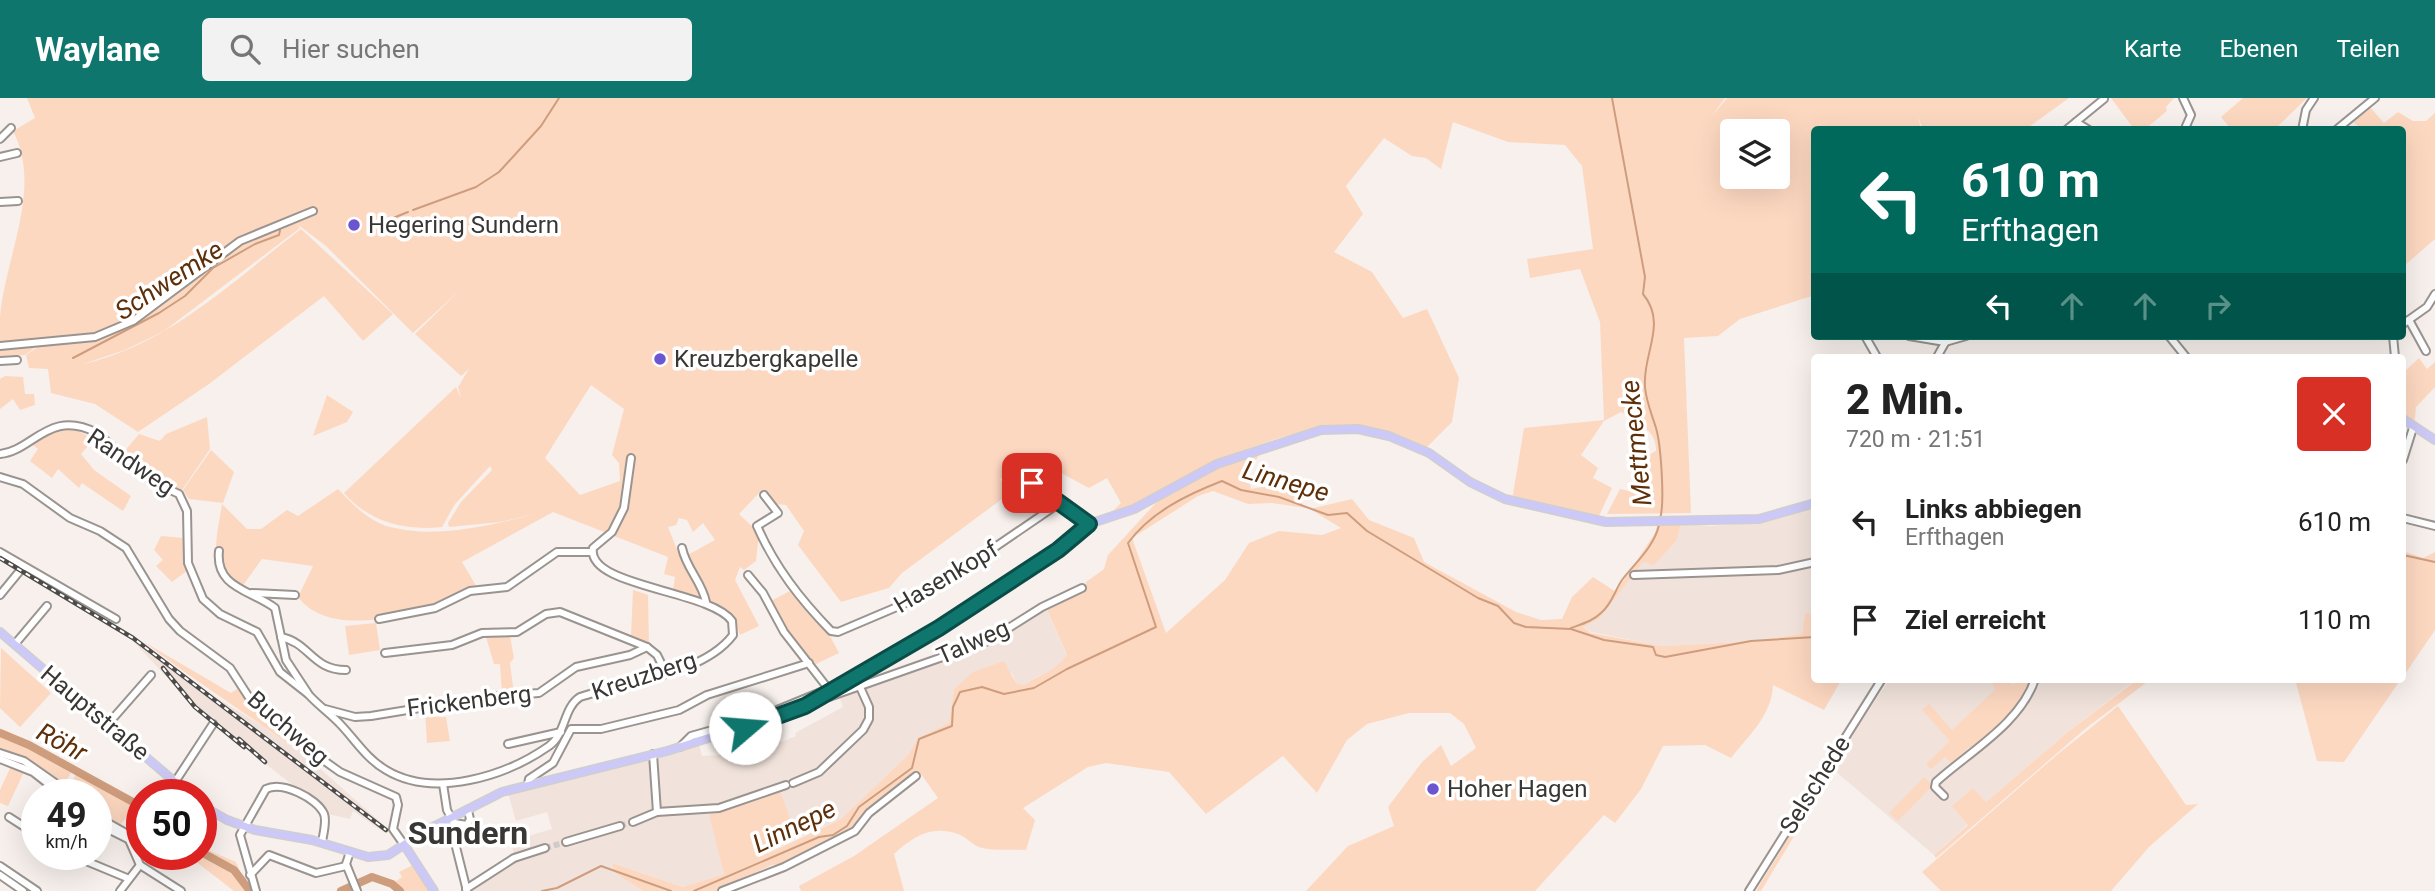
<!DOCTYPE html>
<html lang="de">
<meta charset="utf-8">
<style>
:root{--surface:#fff;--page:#f2f2f2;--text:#222;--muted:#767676;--accent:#0f766e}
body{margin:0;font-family:Roboto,sans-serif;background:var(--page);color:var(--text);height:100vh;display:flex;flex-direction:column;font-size:26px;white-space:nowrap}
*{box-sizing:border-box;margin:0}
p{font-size:23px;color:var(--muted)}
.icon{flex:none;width:38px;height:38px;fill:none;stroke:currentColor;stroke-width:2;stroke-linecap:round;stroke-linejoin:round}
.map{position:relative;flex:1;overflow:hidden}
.side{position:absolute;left:1811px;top:256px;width:595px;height:329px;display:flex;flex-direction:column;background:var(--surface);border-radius:7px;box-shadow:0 7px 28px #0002}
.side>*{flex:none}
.hud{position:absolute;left:1811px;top:28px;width:595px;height:214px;border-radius:7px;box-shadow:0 7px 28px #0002;background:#00695c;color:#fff;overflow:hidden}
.fabs{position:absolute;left:1720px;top:21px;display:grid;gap:14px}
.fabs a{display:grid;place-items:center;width:70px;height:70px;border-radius:7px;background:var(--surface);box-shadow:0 7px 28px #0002;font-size:35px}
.speed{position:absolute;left:21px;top:681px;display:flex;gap:14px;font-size:35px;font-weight:700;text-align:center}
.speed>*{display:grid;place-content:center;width:91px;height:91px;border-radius:50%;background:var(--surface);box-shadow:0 7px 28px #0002;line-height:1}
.speed small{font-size:18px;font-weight:400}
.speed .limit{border:10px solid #d22;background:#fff;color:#111}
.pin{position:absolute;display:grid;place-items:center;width:60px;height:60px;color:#fff;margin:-30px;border-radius:14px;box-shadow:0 4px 10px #0006}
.me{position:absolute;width:77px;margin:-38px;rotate:72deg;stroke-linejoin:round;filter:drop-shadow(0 0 5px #0008)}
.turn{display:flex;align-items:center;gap:24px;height:147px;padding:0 35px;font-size:32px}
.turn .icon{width:91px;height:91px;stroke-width:2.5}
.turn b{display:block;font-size:49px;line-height:60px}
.lanes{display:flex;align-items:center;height:66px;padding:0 35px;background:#0003;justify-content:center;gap:35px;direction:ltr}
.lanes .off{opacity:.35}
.round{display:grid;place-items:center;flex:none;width:74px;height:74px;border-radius:7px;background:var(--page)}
.overview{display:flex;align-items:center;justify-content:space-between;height:119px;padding:0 35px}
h1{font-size:42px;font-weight:800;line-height:52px}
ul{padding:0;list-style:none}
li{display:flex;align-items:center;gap:21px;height:98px;padding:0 35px}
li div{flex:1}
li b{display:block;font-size:26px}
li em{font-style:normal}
header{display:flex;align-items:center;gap:42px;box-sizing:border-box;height:98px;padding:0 35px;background:var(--accent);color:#fff}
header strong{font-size:33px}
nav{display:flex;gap:38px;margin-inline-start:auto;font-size:24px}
.search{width:490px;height:63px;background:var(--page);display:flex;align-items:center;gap:18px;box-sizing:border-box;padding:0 24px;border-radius:7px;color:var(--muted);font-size:26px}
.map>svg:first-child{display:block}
.built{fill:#f1e3db}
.green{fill:#fdd8c1;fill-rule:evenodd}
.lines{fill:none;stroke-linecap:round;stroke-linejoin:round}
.stream{stroke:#ce9d7d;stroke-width:2}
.river{stroke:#ce9d7d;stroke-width:8}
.minor-tunnel{stroke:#d1cbc7;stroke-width:6;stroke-dasharray:6 3;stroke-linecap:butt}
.minor-casing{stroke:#9a9490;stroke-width:10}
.major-casing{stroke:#cfcfcf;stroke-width:10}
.minor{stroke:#fff;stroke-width:6}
.major{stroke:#ccc9f8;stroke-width:7}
.rail-casing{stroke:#4d4b49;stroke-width:4.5}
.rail{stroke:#fff;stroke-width:2;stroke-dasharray:5;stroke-linecap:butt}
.route-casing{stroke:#0a4d48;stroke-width:18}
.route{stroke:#0f766e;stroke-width:12}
.poi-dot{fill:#6b56d0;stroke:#fff;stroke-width:2.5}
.labels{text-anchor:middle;stroke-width:7;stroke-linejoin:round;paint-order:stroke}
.poi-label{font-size:24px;fill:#393735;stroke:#fff;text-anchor:start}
.street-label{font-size:24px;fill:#393735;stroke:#fff}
.water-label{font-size:26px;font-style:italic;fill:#5e2f08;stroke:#fff}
.district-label{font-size:32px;font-weight:bold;fill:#393735;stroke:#fff}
</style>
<header>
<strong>Waylane</strong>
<div class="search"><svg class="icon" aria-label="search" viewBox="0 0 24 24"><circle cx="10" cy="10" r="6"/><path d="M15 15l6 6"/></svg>Hier suchen</div>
<nav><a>Karte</a><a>Ebenen</a><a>Teilen</a></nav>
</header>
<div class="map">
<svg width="2435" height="793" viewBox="0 0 2435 793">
<rect width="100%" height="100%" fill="#f7f0ec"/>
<g class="built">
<path d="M1815,409V516L1805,515L1802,536L1742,544L1662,548L1591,534L1582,528L1600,520L1643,463L1654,466L1677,442L1681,425L1711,428L1774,422Z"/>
<path d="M1046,509L1067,558L1053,574L1038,578L1024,587L1016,585L1012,575L970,579L954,591L949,625L918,640L908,657L841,721L797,740L779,693L711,716L724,776L683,789L612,765L616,775L643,793H473L515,762L511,743L552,731L547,714L516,723L508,695L699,646L702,658L754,655L796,638L795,635L843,609L839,598L988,542Z"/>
<path d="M134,539L205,593L264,629L315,666L388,731L385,735L353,713L350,721L328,716V714L203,618L132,542Z"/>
<path d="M1890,581H2133L2134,583L2068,634L1986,704L1953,708L1968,726L1934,757L1834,672L1856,630Z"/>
</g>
<g class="green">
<path d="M27,0H1725L1711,19L1727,0H2069L2026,31H1923L1918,19L1921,31L1815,32V197L1740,221L1718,238L1684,240L1691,415L1607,416L1620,391L1629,393L1645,359L1656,353C1657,332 1637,324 1621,314L1604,323L1581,357L1598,370L1593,380L1612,390L1598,420L1557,408L1512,402L1524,330L1604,322L1600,224L1580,171L1530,180L1527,161L1593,151L1582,68L1565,47L1508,44L1453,24L1441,71L1426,60L1412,58L1384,40L1346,88L1363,116L1334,154L1372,174L1403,220L1427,211L1459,280L1452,324L1425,351C1401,343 1374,329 1348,328C1307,325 1221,359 1184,379C1158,392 1136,409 1108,418L1121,405L1107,380L1089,390L1035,361L1000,381L1010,395L902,475L889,490L841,504L798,447L804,433L786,407L774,406L762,392L739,416L759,435L756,463L744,472L740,469L735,482L759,528L740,537L732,517L709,502L686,458L715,442L703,425L693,434L687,422L679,420L676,427L668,429L684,469L702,494L700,500L673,492L675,479L664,476L668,459L553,414L462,464L478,491C433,510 334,547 298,499L313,468L262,461L241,490C207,462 216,446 222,406L247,431H261L287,412L298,418L338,391C352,406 370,424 390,429C440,442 499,425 547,413L500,424L449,429L448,425L461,404L492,372L490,368L455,406L442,429C405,433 369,424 344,395L456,289L461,300L458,289L469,271L461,278L415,236L459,193L413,235L326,148L297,126L300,130L164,233L125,252L83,266C168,247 234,182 301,131L393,216L363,243L324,198L209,286L138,334L95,306L51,295L48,271L29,270L26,257L38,249L58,245L37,248L25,257L0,258C0,245 0,232 0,219C5,159 43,90 13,33L35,20ZM1732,33H1778V79H1732ZM591,287L624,311L612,357L619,365L620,383L580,397L545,360Z"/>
<path d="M2111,0H2174L2166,9L2167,13L2145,31H2134Z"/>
<path d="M2243,0H2307L2275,31H2231L2221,19Z"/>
<path d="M2368,7L2384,25L2398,14L2413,23H2426L2435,15V141L2405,167L2403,32L2362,31L2349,21Z"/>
<path d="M2419,260L2427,271L2435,264V289L2416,309L2414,328L2403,317V275Z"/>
<path d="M5,278L23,279L25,296H34L35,307L20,312L13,301L0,311V281Z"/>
<path d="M327,297L353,314L347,324L313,338Z"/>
<path d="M207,319L210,351L182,392L141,370L124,354L139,336L160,343L166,336Z"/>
<path d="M72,330L94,341L81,356L94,372L131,398L123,413L82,385L79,390L58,371L52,380L30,363L38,351L28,343L52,332Z"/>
<path d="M211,352L234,374L223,405L189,401L183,392Z"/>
<path d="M1261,354L1248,374L1251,391L1267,388L1278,375L1306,410L1272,405L1248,406L1213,393L1198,398L1132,440L1166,535L1225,482L1249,445L1279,433L1322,437L1341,430L1310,411L1352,401L1369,422L1414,440L1424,464L1516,514L1541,522L1562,521L1572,499L1593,479L1616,494L1655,435L1658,425H1681L1677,442L1654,467L1643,464L1600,520L1583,529L1591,535L1662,548L1742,544L1802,536L1805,515L1815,516V581H1842L1824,612L1773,587C1772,617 1749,637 1731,660L1705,647L1663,648L1641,691L1615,725L1604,717L1535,793H1306L1348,748L1394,728L1388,709L1422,664L1441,647L1451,668L1476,650L1464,626L1450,615H1409L1367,626L1347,642L1317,695L1283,658L1206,716L1169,674L1106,665L1088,669L1023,710L1035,722L1026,752C1012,751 996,753 982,750C973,748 967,739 958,736C931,727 914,738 894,756L904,793H801L799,788L854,758L938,700L921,676L868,713L854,732L784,766L772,767L717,793H643L615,775L612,765L683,789L724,776L709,716L780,693L797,740L767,756L841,721L908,657L918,640L949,625L954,591L973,574L1004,563L1016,585L1024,587C1042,575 1053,575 1067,557L1046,509L1084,490L1086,484L1104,471L1108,457L1164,396L1211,371Z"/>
<path d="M161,438L184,440L188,472L172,484L156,468L163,462L154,452Z"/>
<path d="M2403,453L2423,460L2435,454V532L2403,579Z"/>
<path d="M633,492L648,497L649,546L631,538Z"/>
<path d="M790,493L830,538L839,555L814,567L787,532L771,503Z"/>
<path d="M376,525L380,552L349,557L345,528Z"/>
<path d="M510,538L514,560L510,565L514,596H502L500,566H494L486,539Z"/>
<path d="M144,544L231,595L237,591L268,624L319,664L317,667C260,624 200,587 144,544Z"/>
<path d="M1,550L51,595L20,629L0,610Z"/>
<path d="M1991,581H2008L2012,587L2025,581L2031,587L2020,604L1977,648L1969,649L1952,666L1945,659L1931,671L1926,666L1950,643L1922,612L1929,606L1952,632L1995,592Z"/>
<path d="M2133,581H2151L2085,631L1936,760L1934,757L1968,727L1952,708L1973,690L1986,704L2068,634L2134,584Z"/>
<path d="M2295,581H2401L2344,664L2317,663Z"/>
<path d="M2118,608L2186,707L2198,706L2149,749L2111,793H1941L1922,774L2058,656Z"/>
<path d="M434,613L435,619H446L450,643L427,645L425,614Z"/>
<path d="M0,630L34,646L73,671L64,687L25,661L0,657Z"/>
<path d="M11,668L24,674L8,708L0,705V692Z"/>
<path d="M1831,670L1834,672L1761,793H1756Z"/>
<path d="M76,676L142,708V729L126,720L120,727L98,716L96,696H83L81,689L73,682Z"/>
<path d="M1924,679L1932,688L1898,723L1889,715Z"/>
<path d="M201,749L236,764L248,793H234L186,756H201Z"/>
<path d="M413,767L429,793H396L369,775L396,783L402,779L399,774Z"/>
</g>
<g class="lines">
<g class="stream">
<path d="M1612,0L1645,179L1643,196C1668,226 1642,256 1645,289C1646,303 1652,317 1656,330C1661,347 1665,405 1660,421"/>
<path d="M413,112L476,89L499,74L541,28L559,0"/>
<path d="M393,120L408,114"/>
<path d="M73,260L159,215L185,198L213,170L255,146L279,137L280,132"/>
<path d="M2403,345H2404"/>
<path d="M2403,457L2435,464"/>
<path d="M1571,530C1582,526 1593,523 1601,515C1612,506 1614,494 1622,482C1635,465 1654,449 1659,427"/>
<path d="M542,793L557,790L601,768L671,793"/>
<path d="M694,793L819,739L833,737L847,728L859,709L912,670L919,641L952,628L953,609L960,594L982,589L1004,596L1034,590L1067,571L1156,529L1128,445C1151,414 1186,397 1222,383L1241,392L1279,399L1328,417L1347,415L1367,433L1478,500L1498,508L1514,525L1526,529L1571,531L1604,542L1653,549L1656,557L1665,559L1751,543L1815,539"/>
</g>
<g class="river">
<path d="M0,635L29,647L142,709"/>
<path d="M201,754L234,772L250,793"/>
<path d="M341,793L372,779L392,786L400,793"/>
</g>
<g class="minor-tunnel">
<path d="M620,728L633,724"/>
<path d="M545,750L566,744"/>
</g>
<g class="minor-casing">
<g id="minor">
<path d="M2183,0L2191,17L2186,28L2189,32"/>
<path d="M2076,24L2089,32"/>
<path d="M2066,32L2104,1"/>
<path d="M2302,32L2306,12L2314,0"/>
<path d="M2336,32L2375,0"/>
<path d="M0,41L11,30"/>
<path d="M0,59L17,55"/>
<path d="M0,104L18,103"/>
<path d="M2409,222L2426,253"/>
<path d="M2403,226L2427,209L2435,196"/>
<path d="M1865,238L1877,259"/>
<path d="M1909,238L1945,244L1966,238"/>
<path d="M2169,238L2186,259"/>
<path d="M2393,238L2395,259"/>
<path d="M0,248L95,239L133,223L240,143L313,113"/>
<path d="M1937,259L1949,238"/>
<path d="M0,263L17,262"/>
<path d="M0,356C33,353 49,310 97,335L153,384L179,396L187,413L188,465L203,501L220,516L257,534L280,574L308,596"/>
<path d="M2403,362L2413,330"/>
<path d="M1024,375C1039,397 1068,408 1089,426"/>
<path d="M0,379L23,386L70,420L100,433L126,450L169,521L180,533L230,570L252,604L295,642L340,674L396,699L398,707L393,731L405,748"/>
<path d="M764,397L778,415L757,428C775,469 800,501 831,533L838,534L925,497L1061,404"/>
<path d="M2403,420L2435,428"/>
<path d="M682,450C686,470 702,484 706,504"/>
<path d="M219,453C215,490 251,492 275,510L286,562L309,597C319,608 331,616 341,627C356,643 367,661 386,672C434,701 506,678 549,648C566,636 563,610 580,599C625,584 703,577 733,537L732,523C710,492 586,489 593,450L612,434L624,410L631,360"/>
<path d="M0,454L116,521"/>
<path d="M1634,477L1778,472L1815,464"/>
<path d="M252,495L295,497"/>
<path d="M0,497L23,469"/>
<path d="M379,521L435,510L470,493L507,489L557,454H592"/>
<path d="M281,539C310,545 312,572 346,572"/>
<path d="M15,546L47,508"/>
<path d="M385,555L452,547L482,535L517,534L546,516L560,514L647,549L657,557L666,575"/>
<path d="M824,597L829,599L988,543L1042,509L1082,490"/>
<path d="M325,611L355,619L371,618L486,599L539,595L576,569L630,557L647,549"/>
<path d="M108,626L151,577"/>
<path d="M508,646L561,634"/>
<path d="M680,649L691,638L765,617L821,594L830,593L784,534L763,495L748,477"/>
<path d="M0,655L24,663L71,696"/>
<path d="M653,656L657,714"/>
<path d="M0,661L33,674L61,696"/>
<path d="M175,684L213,626"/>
<path d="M793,685L819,674L863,632L869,621V609L860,589"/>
<path d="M443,686L447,712L454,725L467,727L470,721L468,713"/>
<path d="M528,686L529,681L553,665L571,631H601L679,612L707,597L809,565"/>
<path d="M1944,698L1935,689L1936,684C1969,654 2021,625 2035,581"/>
<path d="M657,714L719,710L786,687"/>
<path d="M96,718L126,735L140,767L181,793"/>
<path d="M9,719L37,737"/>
<path d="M633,724L657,714"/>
<path d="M96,725L130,742"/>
<path d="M457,728L454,741L467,793"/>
<path d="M566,744L620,728"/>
<path d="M350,754L346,766L357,793"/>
<path d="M69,756L127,780"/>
<path d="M0,768L37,793"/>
<path d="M0,777L23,793"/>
<path d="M250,777L269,757L316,775L346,768"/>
<path d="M466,791L514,760L545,750"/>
<path d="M120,793L140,767"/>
<path d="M256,793L240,737L266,691C282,683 317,700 324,716C327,723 323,737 322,744"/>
<path d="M722,793L784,769L855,733L869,715L916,678"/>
<path d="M1749,793L1882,581"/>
</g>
</g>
<g class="major-casing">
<g id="major">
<path d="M2403,321L2435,342"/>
<path d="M0,534L189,696"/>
<path d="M201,707L227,722L255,732L312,742L368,759L388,757L427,732L502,694L667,653L797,612L940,530L1058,451L1089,426L1134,411L1217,366L1321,332L1358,331L1389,338L1429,355L1470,384L1505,401L1606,424L1759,421L1815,405"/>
<path d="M405,748L434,793"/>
</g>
</g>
<use href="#minor" class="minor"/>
<use href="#major" class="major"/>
<g class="rail-casing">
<g id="rail">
<path d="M0,460L133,540L386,732"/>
<path d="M163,570L195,609L244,649"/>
<path d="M239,641L265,664"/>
</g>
</g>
<use href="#rail" class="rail"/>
</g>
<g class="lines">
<g class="route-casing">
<path id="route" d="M745,630L805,608L939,530L1058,452L1089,426L1032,385"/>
</g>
<use href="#route" class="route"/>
</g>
<g class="poi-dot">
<circle cx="354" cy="127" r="7"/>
<circle cx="660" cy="261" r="7"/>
<circle cx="1433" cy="691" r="7"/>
</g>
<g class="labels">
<g class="poi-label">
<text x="368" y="135">Hegering Sundern</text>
<text x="674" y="269">Kreuzbergkapelle</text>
<text x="1447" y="699">Hoher Hagen</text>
</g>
<g class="street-label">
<text transform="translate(131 364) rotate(34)" y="8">Randweg</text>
<text transform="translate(946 479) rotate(-31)" y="8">Hasenkopf</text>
<text transform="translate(973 544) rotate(-24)" y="8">Talweg</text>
<text transform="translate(644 578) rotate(-18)" y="8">Kreuzberg</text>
<text transform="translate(469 603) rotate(-7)" y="8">Frickenberg</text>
<text transform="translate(95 615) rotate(40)" y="8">Hauptstraße</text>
<text transform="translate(288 630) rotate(41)" y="8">Buchweg</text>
<text transform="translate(1815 687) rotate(-58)" y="8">Selschede</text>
</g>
<g class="water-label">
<text transform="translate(169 182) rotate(-33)" y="9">Schwemke</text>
<text transform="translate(1636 345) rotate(-96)" y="9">Mettmecke</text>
<text transform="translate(1286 383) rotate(16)" y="9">Linnepe</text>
<text transform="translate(62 644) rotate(28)" y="9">Röhr</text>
<text transform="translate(794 728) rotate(-26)" y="9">Linnepe</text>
</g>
<g class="district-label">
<text x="468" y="746">Sundern</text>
</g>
</g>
</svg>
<div class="fabs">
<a><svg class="icon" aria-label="layers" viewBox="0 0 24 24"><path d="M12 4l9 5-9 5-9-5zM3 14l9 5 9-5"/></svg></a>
</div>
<div class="speed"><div>49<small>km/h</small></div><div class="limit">50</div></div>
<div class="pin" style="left:1032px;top:385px;background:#d93025"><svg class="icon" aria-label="arrive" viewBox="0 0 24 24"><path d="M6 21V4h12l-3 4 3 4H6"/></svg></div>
<svg class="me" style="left:745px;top:630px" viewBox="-20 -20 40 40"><circle r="19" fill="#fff"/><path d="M0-13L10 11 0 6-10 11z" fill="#0f766e"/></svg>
<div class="hud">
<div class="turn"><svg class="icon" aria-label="left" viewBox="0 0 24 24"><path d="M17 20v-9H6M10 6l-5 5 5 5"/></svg><div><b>610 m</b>Erfthagen</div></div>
<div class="lanes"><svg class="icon" aria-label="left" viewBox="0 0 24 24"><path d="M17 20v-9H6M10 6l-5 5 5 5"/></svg><svg class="icon off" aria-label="ahead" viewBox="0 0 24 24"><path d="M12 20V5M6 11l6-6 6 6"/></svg><svg class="icon off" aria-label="ahead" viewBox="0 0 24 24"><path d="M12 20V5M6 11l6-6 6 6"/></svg><svg class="icon off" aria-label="right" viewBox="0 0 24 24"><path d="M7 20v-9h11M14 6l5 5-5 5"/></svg></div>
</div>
<section class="side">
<div class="overview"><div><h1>2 Min.</h1><p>720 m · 21:51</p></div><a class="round" style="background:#d93025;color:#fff"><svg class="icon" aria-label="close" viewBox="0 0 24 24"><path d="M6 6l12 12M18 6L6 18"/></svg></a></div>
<ul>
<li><svg class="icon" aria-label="left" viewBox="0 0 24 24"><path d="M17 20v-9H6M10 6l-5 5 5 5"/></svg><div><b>Links abbiegen</b><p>Erfthagen</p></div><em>610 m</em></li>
<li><svg class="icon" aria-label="arrive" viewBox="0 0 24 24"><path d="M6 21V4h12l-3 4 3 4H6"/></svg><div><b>Ziel erreicht</b></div><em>110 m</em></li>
</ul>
</section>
</div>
